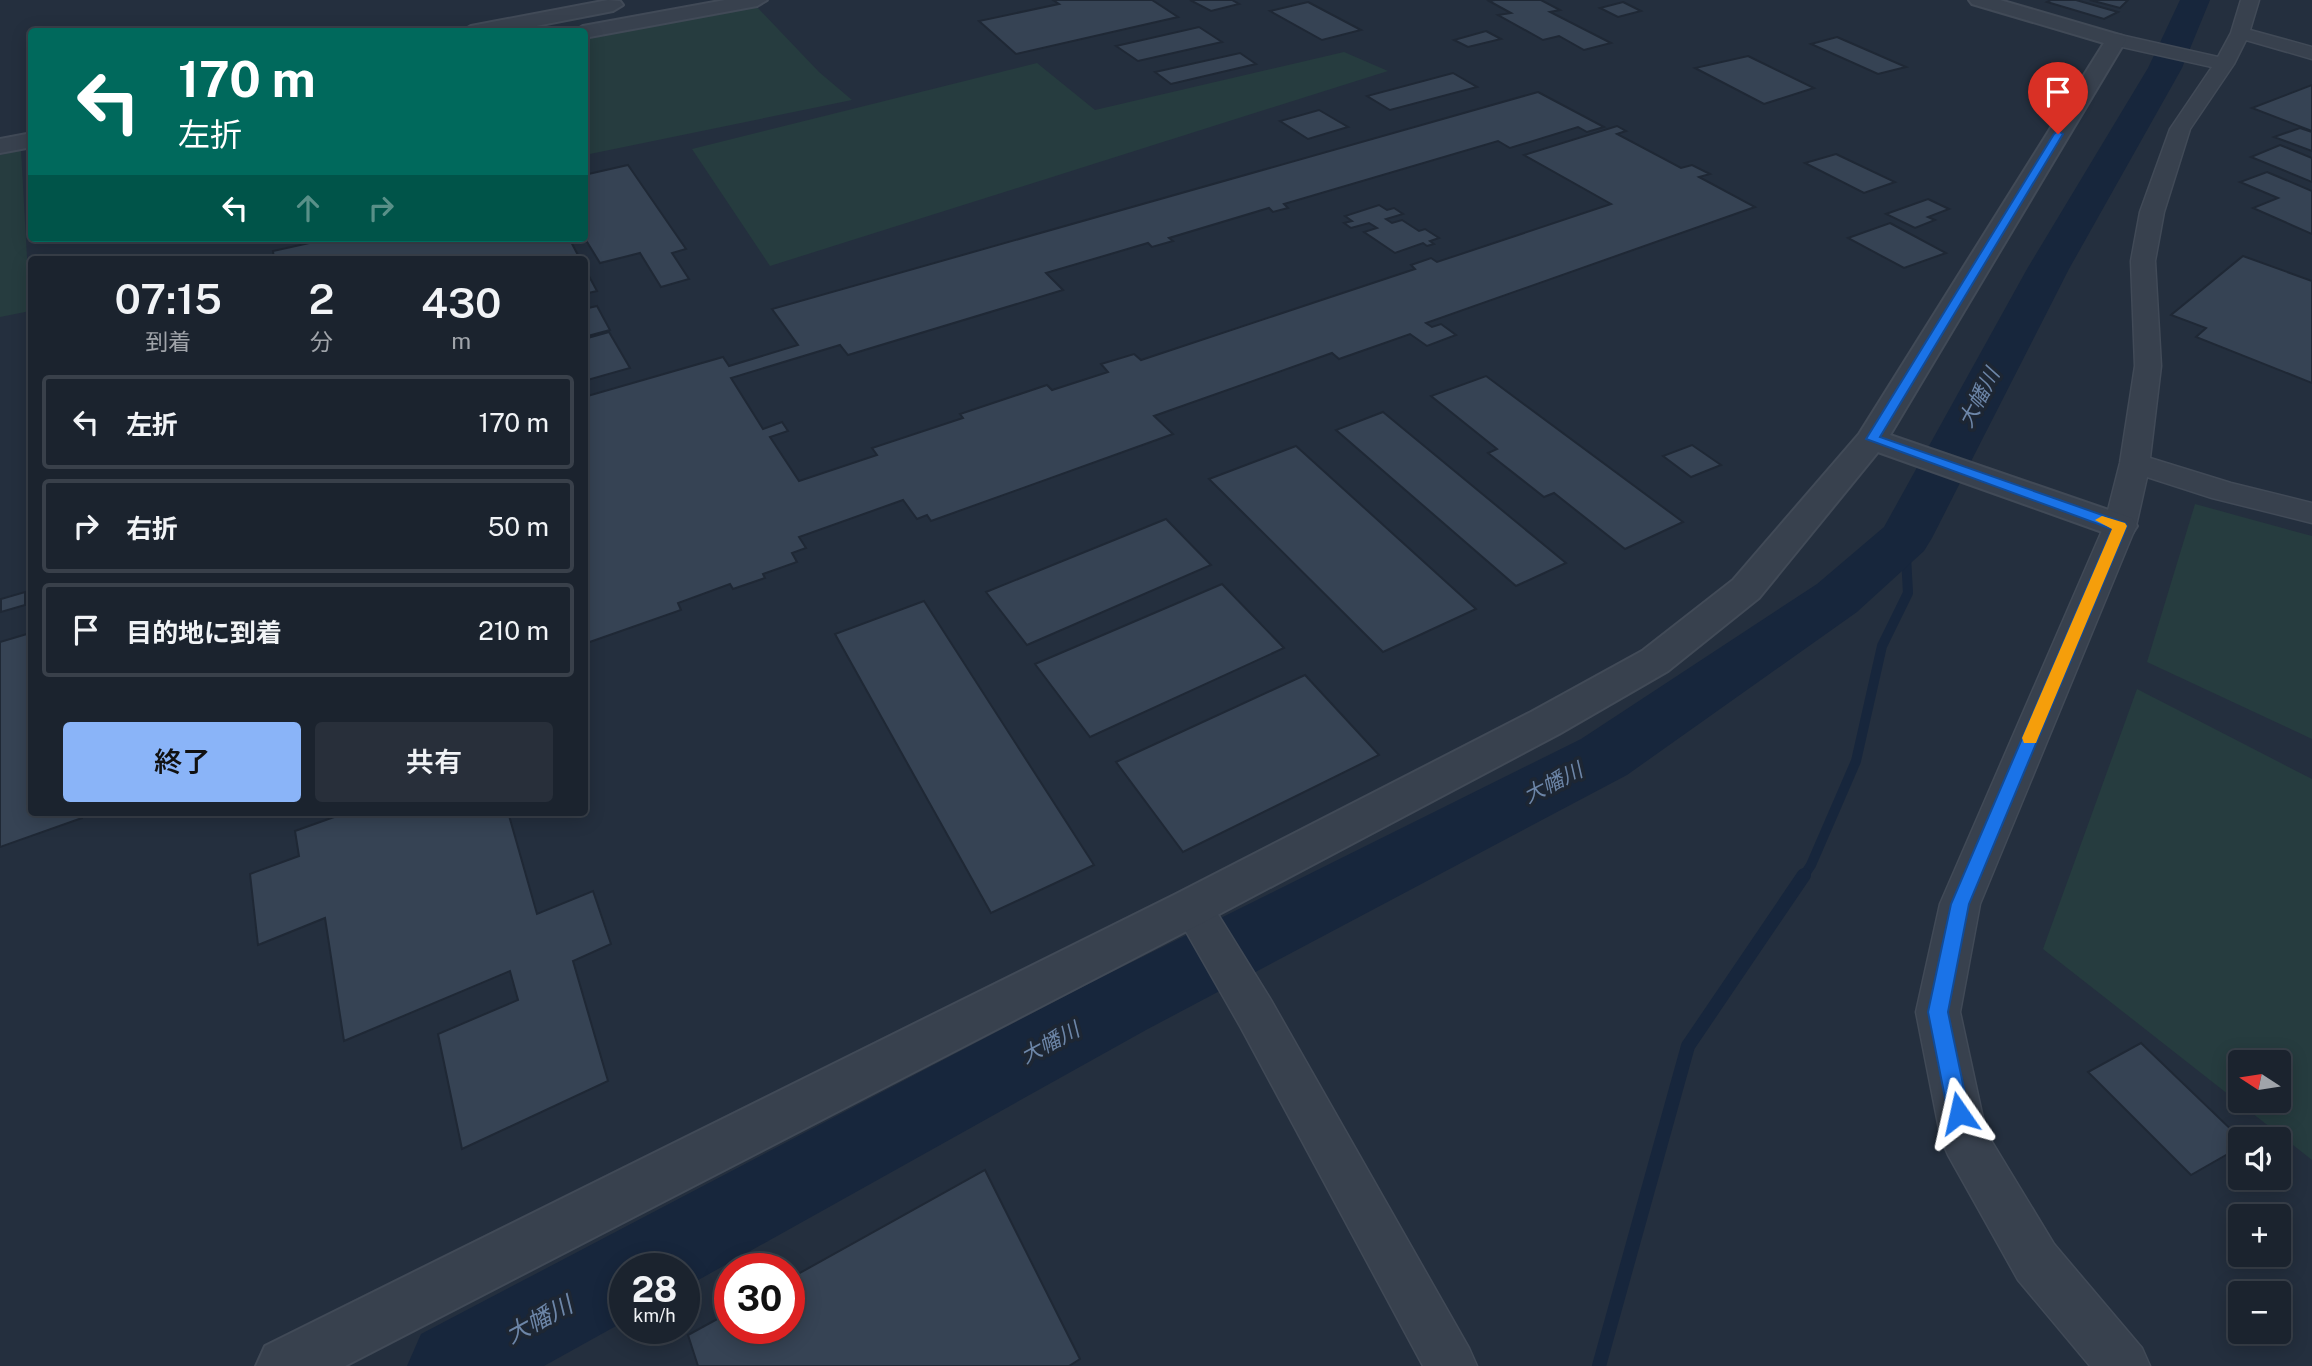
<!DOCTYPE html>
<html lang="ja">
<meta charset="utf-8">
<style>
:root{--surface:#1b232e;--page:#282f3a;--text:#f1f3f6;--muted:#a0a4aa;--line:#39404a;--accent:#8ab4f8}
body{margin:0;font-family:"Public Sans","Noto Sans JP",sans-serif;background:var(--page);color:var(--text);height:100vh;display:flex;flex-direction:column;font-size:26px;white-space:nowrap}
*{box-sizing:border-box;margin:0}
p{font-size:23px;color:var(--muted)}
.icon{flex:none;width:38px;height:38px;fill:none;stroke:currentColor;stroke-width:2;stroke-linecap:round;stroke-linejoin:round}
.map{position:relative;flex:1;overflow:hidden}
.sheet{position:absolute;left:28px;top:256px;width:560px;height:560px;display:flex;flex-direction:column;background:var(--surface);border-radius:7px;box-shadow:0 4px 18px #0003,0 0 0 2px var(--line)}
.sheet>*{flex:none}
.banner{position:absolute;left:28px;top:28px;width:560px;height:214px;border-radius:7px;box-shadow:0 4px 18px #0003,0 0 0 2px var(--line);background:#00695c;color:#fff;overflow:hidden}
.needle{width:46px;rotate:282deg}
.tools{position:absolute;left:2228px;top:1050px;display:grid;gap:14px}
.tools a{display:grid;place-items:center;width:63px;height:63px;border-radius:7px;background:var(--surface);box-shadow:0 4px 18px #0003,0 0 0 2px var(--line);font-size:35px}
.speed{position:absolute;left:609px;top:1253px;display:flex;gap:14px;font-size:35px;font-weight:700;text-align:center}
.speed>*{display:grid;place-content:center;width:91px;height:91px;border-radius:50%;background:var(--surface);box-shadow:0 4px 18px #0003,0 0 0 2px var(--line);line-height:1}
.speed small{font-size:18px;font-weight:400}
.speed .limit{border:10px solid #d22;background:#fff;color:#111}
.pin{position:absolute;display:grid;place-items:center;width:60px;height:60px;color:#fff;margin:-72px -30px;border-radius:50% 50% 50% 0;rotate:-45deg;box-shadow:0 0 7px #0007}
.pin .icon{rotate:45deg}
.me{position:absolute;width:77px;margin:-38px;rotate:349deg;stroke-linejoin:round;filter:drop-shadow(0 0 5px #0008)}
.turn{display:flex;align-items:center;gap:24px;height:147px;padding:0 35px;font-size:32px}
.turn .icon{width:91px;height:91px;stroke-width:2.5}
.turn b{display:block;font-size:49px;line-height:60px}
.lanes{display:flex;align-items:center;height:66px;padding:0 35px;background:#0003;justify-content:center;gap:35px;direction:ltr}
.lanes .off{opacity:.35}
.eta{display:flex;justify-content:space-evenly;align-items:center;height:119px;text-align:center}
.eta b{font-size:42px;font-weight:600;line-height:49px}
.primary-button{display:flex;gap:14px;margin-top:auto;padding:14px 35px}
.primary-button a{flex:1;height:80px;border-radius:7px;background:var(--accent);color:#111;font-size:28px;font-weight:600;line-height:80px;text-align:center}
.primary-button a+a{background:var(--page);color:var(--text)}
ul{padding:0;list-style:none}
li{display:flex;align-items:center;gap:21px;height:94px;margin:0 14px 10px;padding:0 21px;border:4px solid var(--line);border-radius:7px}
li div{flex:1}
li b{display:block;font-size:26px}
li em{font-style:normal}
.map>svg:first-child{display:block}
.green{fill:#263c3f;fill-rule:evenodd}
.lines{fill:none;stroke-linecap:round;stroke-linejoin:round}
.stream-far1{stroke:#17263c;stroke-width:10}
.stream{stroke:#17263c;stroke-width:14}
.river{fill:#17263c;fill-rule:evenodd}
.building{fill:#364354;stroke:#1f2835;stroke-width:2}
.minor-casing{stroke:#414a57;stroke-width:3}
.tertiary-casing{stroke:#414a57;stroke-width:4}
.minor{fill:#38414e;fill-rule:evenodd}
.tertiary{fill:#38414e;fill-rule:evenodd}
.route{fill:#1a73e8;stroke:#114b97;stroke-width:2}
.slow{fill:#f59e0b}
.labels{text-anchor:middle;stroke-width:7;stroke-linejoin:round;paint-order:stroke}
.water-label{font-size:21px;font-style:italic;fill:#6d86a8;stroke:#1d2633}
.near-water-label{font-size:24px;font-style:italic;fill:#6d86a8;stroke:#1d2633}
</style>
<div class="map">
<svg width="2312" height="1366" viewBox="0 0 2312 1366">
<rect width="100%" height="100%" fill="#242f3e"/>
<g class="green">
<path d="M756,6L819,72L852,100L585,155V37Z"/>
<path d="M1344,52L1388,71L770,266L692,149L1037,63L1095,110Z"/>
<path d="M21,150L30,311L0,317V155Z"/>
<path d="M2195,504L2312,536V739L2147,662Z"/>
<path d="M2137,689L2312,779V1160L2043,949ZM2278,1062V1101H2240V1062Z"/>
</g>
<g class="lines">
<path class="stream-far1" d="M1803,877L1811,865L1856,761L1882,646L1908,593L1905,538"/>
<path class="stream" d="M1599,1366L1688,1046L1804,875"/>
<path class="river" d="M2180,0H2210L2182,68L2069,269L1932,538L1924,551L1857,612L1627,775L1146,1030L684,1288V1269H625V1321L544,1366H407L421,1334L1092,982L1581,739L1817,584L1884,527L2027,269L2148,68Z"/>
</g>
<g class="building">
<path d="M1053,0H1152L1178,17L1016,54L979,21L1059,4Z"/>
<path d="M1190,0H1232L1239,4L1211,11Z"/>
<path d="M1495,0H1541L1560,10L1550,12L1611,43L1584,50L1559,36L1543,40L1498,15L1511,13L1489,1Z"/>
<path d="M2051,0H2076L2118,12L2104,19L2047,2Z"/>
<path d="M2090,0H2128L2120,8Z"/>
<path d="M1308,2L1361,30L1322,40L1270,11Z"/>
<path d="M1623,2L1641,11L1618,17L1600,8Z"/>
<path d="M1199,27L1222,42L1138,61L1116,46Z"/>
<path d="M1486,31L1501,39L1468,47L1454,40Z"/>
<path d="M1837,37L1906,67L1878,74L1811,44Z"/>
<path d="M1240,53L1256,64L1171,84L1155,72Z"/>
<path d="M1748,56L1814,88L1764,104L1695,68Z"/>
<path d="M1453,73L1477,87L1390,110L1367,96Z"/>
<path d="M2312,85V131L2252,108Z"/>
<path d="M1538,92L1604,127L1587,132L1578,127L1510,148L1498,141L1284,204L1288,208L1273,212L1269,208L1169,238L1173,241L1152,247L1148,243L1046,273L1063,290L848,355L840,345L731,378L763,429L782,422L788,431L770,437L799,481L877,455L872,448L963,418L960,414L1047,385L1052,390L1108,372L1101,364L1134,354L1141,360L1415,269L1411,265L1431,258L1437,262L1611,204L1524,155L1617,126L1626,131L1617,134L1681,168L1692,165L1710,174L1699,177L1755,207L1426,323L1432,327L1441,324L1456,335L1427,346L1410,334L1339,359L1332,353L1154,416L1173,434L931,521L927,515L917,519L903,500L799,537L806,548L792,553L797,562L763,574L765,578L733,589L730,584L678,603L681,610L584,644V397L723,357L729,366L798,345L772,309Z"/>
<path d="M1319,110L1348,127L1308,139L1280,121Z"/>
<path d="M2300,128L2312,132V151L2274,137Z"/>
<path d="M2280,145L2312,158V182L2251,157Z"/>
<path d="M1836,154L1895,182L1864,193L1805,163Z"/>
<path d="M628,165L686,249L672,253L689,279L661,287L640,253L600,263L584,237V175Z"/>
<path d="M2267,172L2312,191V234L2253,208L2278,198L2240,182Z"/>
<path d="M1928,199L1949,209L1928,217L1935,220L1915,228L1886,214Z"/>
<path d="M1379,205L1387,210L1394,208L1403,214L1386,219L1392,223L1402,220L1419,231L1425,229L1439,238L1430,241L1434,244L1427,246L1423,243L1395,253L1364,232L1377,228L1369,223L1351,228L1344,223L1352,221L1345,216Z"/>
<path d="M1890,223L1946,253L1904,268L1848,238Z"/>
<path d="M332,238H569L580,259H274L273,251Z"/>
<path d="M2243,256L2312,281V383L2196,337L2206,328L2171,315Z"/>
<path d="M584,267L597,291L584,294Z"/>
<path d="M597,306L610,330L584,337V309Z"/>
<path d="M609,332L630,368L584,381V339Z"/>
<path d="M1486,376L1683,522L1625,549L1554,493L1544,497L1488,453L1497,449L1431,396Z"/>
<path d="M1383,412L1566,563L1516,586L1336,430Z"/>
<path d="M1692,445L1721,465L1691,477L1663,456Z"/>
<path d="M1296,446L1476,609L1383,652L1209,479Z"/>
<path d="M1166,519L1211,565L1027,645L986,592Z"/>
<path d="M32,556V812H82V818L0,847V642L27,634L28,557Z"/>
<path d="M1222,584L1284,648L1090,737L1035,664Z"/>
<path d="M25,592V605L1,612V599Z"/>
<path d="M924,601L1094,865L991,913L835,634Z"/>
<path d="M1305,675L1379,755L1183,852L1116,762Z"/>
<path d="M348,812H508L537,914L593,891L611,944L573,961L608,1081L462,1149L438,1034L518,1000L510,971L344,1041L325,918L258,945L250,874L299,856L295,831Z"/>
<path d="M2141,1043L2241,1139L2240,1147L2191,1175L2088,1072Z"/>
<path d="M985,1170L1080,1359L1069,1366H698L688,1335L730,1312V1328H789V1279Z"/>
</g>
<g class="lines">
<g class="minor-casing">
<g id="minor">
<path d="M2241,0H2259L2250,30L2312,47V59L2246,40L2234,64L2190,129L2164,212L2155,261L2161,366L2150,458L2231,483L2312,503V523L2212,498L2147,477L2136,526L1980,904L1960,1012L1986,1132L2054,1244L2142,1348L2150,1366H2090L2018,1280L1948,1155L1941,1139L1916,1012L1940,904L2104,526L2120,463L2135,366L2131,261L2140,212L2170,129L2212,67L2109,44L2107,40L2116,34L2218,57L2231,33Z"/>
<path d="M1192,890L1206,895L1271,1000L1469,1348L1477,1366H1423L1241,1028L1172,907L1178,895Z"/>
</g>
</g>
<g class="tertiary-casing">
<g id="tertiary">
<path d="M608,0L620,1L623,5L613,11L505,32H461L471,26Z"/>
<path d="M725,0H767L757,6L584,38V32H573L583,26Z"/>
<path d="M1969,0H2000L2123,36L2126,40L1890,435L2132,518L2137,526L2132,534L2120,537L2108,534L1878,452L1759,598L1668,671L1559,734L1208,920L345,1366H256L265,1346L1176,894L1531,712L1642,651L1733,580L1859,434L2104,43L1972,4Z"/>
<path d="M32,133V147L0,153V139Z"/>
</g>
</g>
<use href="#minor" class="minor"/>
<use href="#tertiary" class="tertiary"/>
</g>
<path class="route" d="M2058,131L2063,134L1880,437L2125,523L2127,526L1969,904L1948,1012L1969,1113L1966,1120L1959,1123L1951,1120L1948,1113L1928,1012L1951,904L2112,529L1866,439L2054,134Z"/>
<path class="slow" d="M2102,516L2125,523L2127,526L2038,738L2036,743H2024L2022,738L2112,529L2095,520Z"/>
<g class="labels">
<g class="water-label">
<text transform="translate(1979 398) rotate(-62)" y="7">大幡川</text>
<text transform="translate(1553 783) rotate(-27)" y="7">大幡川</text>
<text transform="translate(1050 1043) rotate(-28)" y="7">大幡川</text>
</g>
<g class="near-water-label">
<text transform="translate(539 1320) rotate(-28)" y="8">大幡川</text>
</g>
</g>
</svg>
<div class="tools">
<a><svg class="needle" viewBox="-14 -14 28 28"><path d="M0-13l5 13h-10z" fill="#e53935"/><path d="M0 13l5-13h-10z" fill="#a0a4aa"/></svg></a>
<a><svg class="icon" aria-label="sound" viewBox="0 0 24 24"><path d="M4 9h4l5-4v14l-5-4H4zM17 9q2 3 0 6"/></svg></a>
<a>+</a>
<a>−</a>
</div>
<div class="speed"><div>28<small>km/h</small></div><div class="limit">30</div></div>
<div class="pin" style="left:2058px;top:134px;background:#d93025"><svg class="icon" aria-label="arrive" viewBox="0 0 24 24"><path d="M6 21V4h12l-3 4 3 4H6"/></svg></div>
<svg class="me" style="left:1959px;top:1113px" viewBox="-20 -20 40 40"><path d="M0-17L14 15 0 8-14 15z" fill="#1a73e8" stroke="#fff" stroke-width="4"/></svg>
<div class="banner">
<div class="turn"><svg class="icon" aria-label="left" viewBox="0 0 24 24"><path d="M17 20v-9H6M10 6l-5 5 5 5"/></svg><div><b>170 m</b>左折</div></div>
<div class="lanes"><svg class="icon" aria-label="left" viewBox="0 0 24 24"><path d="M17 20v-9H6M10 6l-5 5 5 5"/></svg><svg class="icon off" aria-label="ahead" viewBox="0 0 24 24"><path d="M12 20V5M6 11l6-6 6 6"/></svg><svg class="icon off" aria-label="right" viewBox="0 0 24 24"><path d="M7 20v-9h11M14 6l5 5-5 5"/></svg></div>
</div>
<section class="sheet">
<div class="eta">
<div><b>07:15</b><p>到着</p></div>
<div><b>2</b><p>分</p></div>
<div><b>430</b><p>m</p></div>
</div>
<ul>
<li><svg class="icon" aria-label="left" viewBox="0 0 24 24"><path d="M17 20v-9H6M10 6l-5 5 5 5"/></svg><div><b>左折</b></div><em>170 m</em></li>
<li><svg class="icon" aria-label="right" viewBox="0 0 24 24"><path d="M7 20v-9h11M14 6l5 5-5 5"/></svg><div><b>右折</b></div><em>50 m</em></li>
<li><svg class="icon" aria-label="arrive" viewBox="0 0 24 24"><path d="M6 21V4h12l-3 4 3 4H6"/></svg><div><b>目的地に到着</b></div><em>210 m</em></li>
</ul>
<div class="primary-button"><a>終了</a><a>共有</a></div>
</section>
</div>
